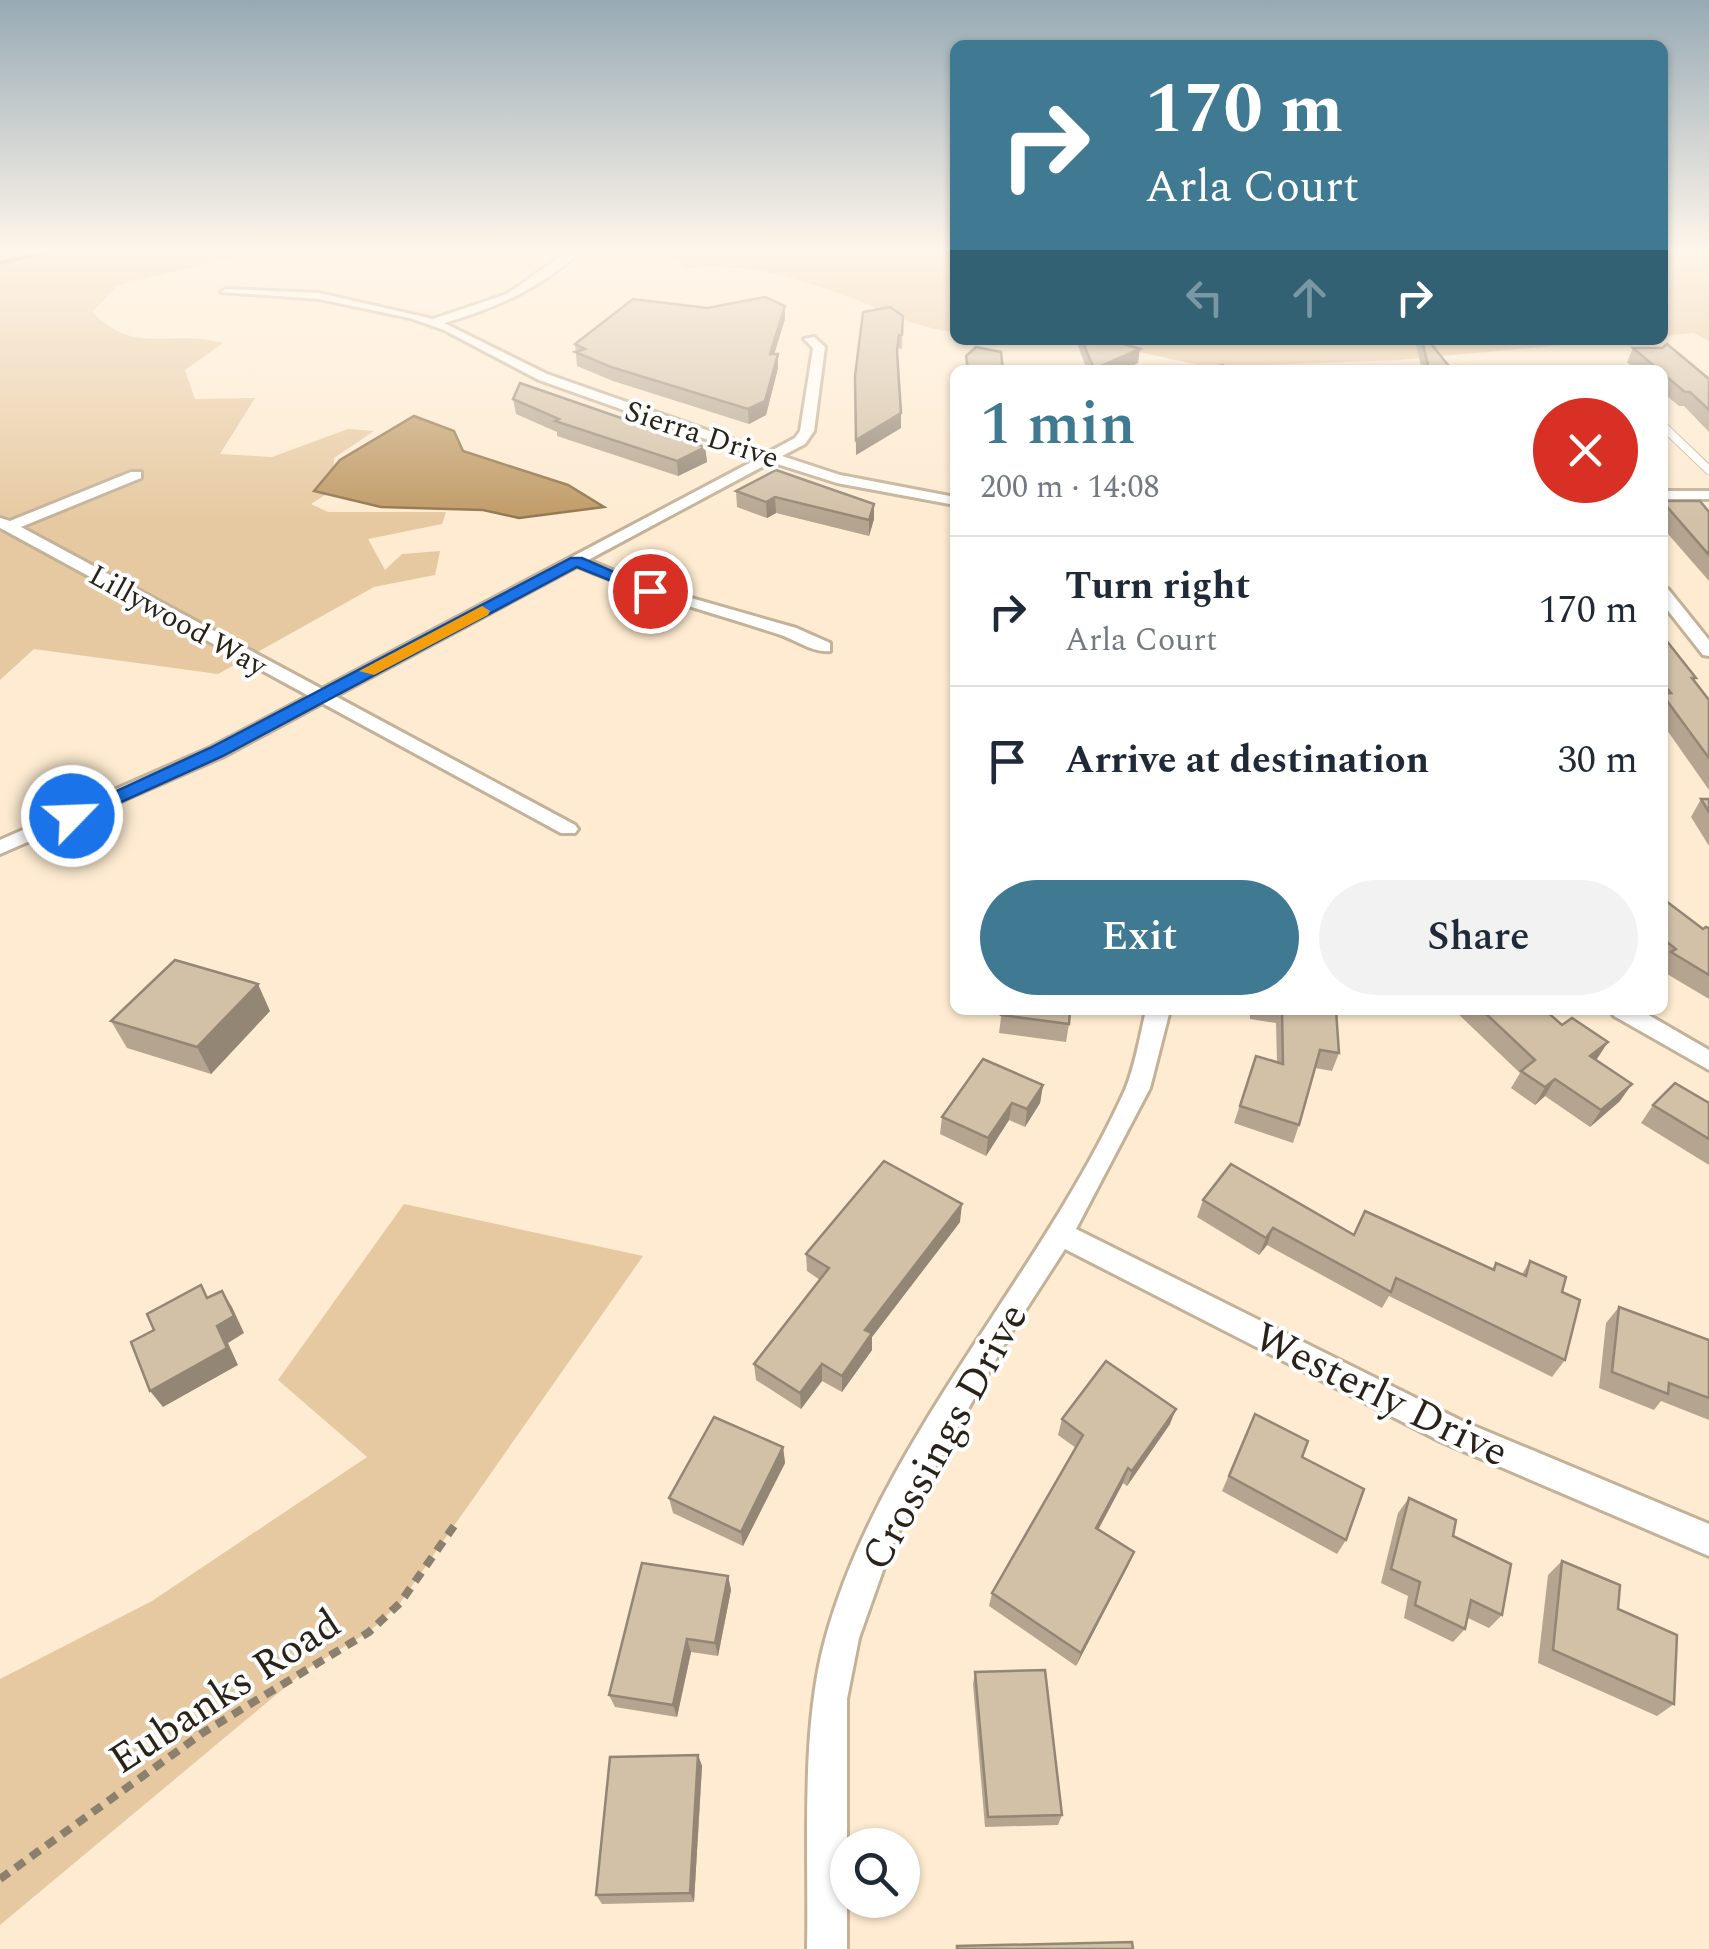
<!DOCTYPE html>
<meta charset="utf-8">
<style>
:root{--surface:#fff;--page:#f2f2f3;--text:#1f2937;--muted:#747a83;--line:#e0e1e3;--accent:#3f7a92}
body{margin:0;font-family:Spectral,serif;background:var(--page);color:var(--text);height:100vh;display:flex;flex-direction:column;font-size:38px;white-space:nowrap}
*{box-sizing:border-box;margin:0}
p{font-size:32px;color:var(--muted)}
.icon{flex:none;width:55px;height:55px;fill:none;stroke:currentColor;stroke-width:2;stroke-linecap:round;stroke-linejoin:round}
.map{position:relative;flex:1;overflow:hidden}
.details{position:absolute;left:950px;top:365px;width:718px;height:650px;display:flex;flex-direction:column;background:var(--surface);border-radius:15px;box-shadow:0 2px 8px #0004}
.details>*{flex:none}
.hud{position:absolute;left:950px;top:40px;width:718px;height:305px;border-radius:15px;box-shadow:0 2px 8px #0004;background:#3f7a92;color:#fff;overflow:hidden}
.buttons{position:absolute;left:830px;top:1828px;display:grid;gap:20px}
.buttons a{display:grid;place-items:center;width:90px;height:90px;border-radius:50%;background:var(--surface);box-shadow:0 2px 8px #0004;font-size:50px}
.pin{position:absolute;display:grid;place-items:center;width:85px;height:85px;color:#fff;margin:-42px;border:5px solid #fff;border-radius:50%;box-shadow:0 2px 10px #0007}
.me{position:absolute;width:110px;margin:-55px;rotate:66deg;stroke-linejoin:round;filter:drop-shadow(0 0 8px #0008)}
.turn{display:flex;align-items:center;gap:35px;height:210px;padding:0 30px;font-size:45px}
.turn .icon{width:130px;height:130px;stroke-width:2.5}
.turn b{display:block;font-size:70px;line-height:85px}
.lanes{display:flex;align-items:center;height:95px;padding:0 30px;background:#0003;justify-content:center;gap:50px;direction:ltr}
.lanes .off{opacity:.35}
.round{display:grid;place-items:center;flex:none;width:105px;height:105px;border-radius:52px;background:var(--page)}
.head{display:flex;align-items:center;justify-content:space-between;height:170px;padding:0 30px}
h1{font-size:60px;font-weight:600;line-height:75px;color:var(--accent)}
.primary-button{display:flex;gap:20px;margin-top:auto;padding:20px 30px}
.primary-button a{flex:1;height:115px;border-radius:60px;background:var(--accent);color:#fff;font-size:40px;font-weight:600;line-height:115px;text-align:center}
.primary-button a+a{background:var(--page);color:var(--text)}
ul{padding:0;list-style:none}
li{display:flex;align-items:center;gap:30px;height:150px;padding:0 30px;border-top:2px solid var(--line)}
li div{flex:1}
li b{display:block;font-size:38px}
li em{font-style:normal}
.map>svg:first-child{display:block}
.green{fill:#e6c9a1}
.water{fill:#bf9a66;stroke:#92764f;stroke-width:2.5}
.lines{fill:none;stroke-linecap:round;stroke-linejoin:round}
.stream{stroke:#92764f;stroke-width:4}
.service-casing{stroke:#c3b198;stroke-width:10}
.minor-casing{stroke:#c3b198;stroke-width:6}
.path-far1{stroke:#8b7f6e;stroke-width:2.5;stroke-dasharray:4 2.5;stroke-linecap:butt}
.path{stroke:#8b7f6e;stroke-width:8;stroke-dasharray:11 8;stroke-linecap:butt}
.service{stroke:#fff;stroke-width:8}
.minor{fill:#fff;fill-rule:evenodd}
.wall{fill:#b5a590}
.shaded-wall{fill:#938675}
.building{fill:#d2c0a7;stroke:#938675;stroke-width:2.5}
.route{fill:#1a73e8;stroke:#114b97;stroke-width:2.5}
.slow{fill:#f59e0b}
.labels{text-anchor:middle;stroke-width:8;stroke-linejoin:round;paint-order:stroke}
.far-street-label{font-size:30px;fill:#2a2319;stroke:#fff}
.near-street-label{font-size:42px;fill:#2a2319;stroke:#fff}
</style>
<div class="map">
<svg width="1709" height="1949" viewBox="0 0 1709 1949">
<rect width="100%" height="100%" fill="#feebd1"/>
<g class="green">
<path d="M0,249H270L118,285L92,312C136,357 171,328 223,343L185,370L195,399L255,398L220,454L272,457L348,429L374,431L334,458L333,490L311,504L328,512H446L442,524L368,539L385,570L402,554L440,551L435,575L374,587L218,674L34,649L0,680Z"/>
<path d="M672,249H955V332C926,330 901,318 874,307C813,283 751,260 686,268L669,256Z"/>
<path d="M1663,249H1709V341L1693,333L1663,336Z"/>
<path d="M1086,340H1616L1398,360L1207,367Z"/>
<path d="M404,1204L643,1256L400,1603L369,1632L307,1669L0,1925V1679L152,1601L367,1457L278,1380Z"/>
</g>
<path class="water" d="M414,416L454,431L463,451L568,485L604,507L519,518L483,510L381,507L314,491L340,460Z"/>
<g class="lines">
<path class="stream" d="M0,263L61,249"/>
<g class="service-casing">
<path id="service" d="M1662,425L1709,470"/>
</g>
<g class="minor-casing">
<g id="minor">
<path d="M571,249H583C542,288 496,308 444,323L547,374L769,452L795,438L800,431L813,348L804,339L814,337L825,347L814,431L805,444L782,456L840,475L955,497V505L837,483L771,462L588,560L656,588L796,628L830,643V651C812,653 795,639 778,634C710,612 643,594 577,566L335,696L575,825L578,829L575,833H561L322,703L224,756L0,854V840L210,748L309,696L4,530L0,528V518L10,521L131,472H141V478L21,527L322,689L759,458L539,380L444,330L410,318L319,299L221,292L226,289L319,293L433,319L507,294Z"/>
<rect x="1662" y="491" width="47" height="8"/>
<path d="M1662,587L1668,589L1709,640V656L1703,655L1662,603Z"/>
<path d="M1146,1010H1170L1150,1088L1076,1229L1462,1421L1709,1524V1556L1440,1441L1065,1249L1012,1331L893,1542L859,1638L847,1699V1949H807C809,1853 800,1731 825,1640C879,1441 1041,1277 1125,1090C1135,1066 1140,1036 1146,1010Z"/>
<path d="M1610,1010H1640L1709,1050V1070L1614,1016Z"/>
</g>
</g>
<path class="path-far1" d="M1667,249L1675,251"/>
<path class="path" d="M0,1879L204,1732L369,1632L400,1603L454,1526"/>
<use href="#service" class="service"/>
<use href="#minor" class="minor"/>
</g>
<g class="wall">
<path d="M785,306V319L774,354H778V368L766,415L749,424L613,381L577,366L575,344L707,308Z"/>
<path d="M903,316L902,349L898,348L897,359L901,428L856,455L855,390Z"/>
<path d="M1077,340H1111L1138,363L1122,370H1087L1077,343Z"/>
<path d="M1415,340H1428L1452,370H1422Z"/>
<path d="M1633,348L1709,379V432L1684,406H1679L1662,392V370H1636L1627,362Z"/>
<path d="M513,399L705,447L707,462L678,476L557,436V432L516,414Z"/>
<path d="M776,470L874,519L869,536L776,513L767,518L737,507L736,491Z"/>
<path d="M1662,501L1709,512V581L1662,527Z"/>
<path d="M1662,635L1696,678L1694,681L1709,700V790L1662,723Z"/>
<path d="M1701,799L1709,812V846L1691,817Z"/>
<path d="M1662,898L1703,929L1709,928V999L1662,971Z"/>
<path d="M1002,1010L1069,1024L1066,1042L999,1033Z"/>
<path d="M1250,1010H1336L1339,1053L1332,1071L1315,1068L1299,1125L1293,1143L1234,1123L1256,1056L1277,1062L1276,1023L1250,1019Z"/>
<path d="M1454,1010H1545L1596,1060L1620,1101L1590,1127L1545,1096L1535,1105L1511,1088L1520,1073Z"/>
<path d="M270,1011L211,1074L127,1048L111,1021Z"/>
<path d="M1043,1085L1040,1103L1025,1127L1009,1120L986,1156L940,1134L942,1117Z"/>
<path d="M1709,1103V1165L1641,1123L1653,1105Z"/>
<path d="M1203,1200L1492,1269L1496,1263L1522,1274L1530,1261L1562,1292L1565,1360L1552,1377L1389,1296L1382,1308L1267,1245L1259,1255L1197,1217Z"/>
<path d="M960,1222L872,1337V1350L842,1392L822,1381L801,1409L756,1380L754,1364L820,1280L807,1271L806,1254Z"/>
<path d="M1619,1307L1709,1340V1420L1661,1401L1654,1410L1599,1388L1606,1323Z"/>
<path d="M1255,1414L1302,1457L1346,1540L1337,1554L1222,1491Z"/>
<path d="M1062,1419L1170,1424L1127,1486L1123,1483L1098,1530L1128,1566L1076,1666L989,1606L992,1593L1076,1448L1058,1435Z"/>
<path d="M783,1447L785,1463L743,1546L673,1513L669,1498Z"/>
<path d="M1409,1498L1453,1536L1502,1615L1489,1628L1468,1618L1465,1629L1453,1642L1404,1618L1408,1596L1381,1583L1398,1513Z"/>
<path d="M1562,1561L1618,1609L1674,1704L1657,1716L1538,1663L1548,1575Z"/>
<path d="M728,1576L731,1590L718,1656L691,1652L677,1717L615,1707L609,1695Z"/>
<path d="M975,1672L1062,1815L1058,1825L985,1827L973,1684Z"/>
<path d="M698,1755L702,1766L694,1902L602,1904L596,1895Z"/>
</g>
<g class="shaded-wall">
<path d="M785,306V319L770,368V354Z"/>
<path d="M1140,349L1138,363L1122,370H1094Z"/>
<path d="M778,354V368L766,415L749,424L748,409Z"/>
<path d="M901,413V428L856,455V440Z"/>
<path d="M705,447L707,462L678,476L677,461Z"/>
<path d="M775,497L776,513L767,518L766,502Z"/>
<path d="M874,504V519L869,536V520Z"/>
<path d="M258,984L270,1011L211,1074L197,1047Z"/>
<path d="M1608,1042L1597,1059L1579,1074L1590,1056Z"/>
<path d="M1555,1079L1545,1096L1535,1105L1545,1087Z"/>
<path d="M1632,1084L1620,1101L1590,1127L1601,1110Z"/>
<path d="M1043,1085L1040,1103L1025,1127L1027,1109Z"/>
<path d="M1012,1103L1009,1120L986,1156L988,1138Z"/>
<path d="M962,1204L960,1222L872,1337V1350L842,1392V1376L865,1330Z"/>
<path d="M1273,1228L1267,1245L1259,1255L1266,1238Z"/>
<path d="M222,1291L232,1307L244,1333L228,1343L238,1365L163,1407L150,1391Z"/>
<path d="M822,1364V1381L801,1409L800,1393Z"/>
<path d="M1176,1409L1170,1424L1127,1486L1132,1471Z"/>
<path d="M783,1447L785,1463L743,1546L741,1532Z"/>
<path d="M1128,1468L1123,1483L1091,1543L1096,1528Z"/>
<path d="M1134,1552L1128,1566L1076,1666L1081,1653Z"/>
<path d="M728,1576L731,1590L718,1656L715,1643Z"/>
<path d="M687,1639L691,1652L677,1717L673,1705Z"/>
<path d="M698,1755L702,1766L694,1902L690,1893Z"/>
</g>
<g class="building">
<path d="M765,297L785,306L770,354H778L765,401L748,409L611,367L575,352L585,349L575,344L633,299L707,308Z"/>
<path d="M890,307L903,316L902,335H899L897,351L901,413L856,440L855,376L863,312Z"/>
<path d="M1082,340H1111L1140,349L1094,369Z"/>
<path d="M1422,340H1428L1452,370H1429Z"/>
<path d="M1667,344L1709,379V410L1690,392H1685L1662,373V370H1659L1633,348H1662Z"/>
<path d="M976,347L1001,352L1003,370H968L966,356Z"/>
<path d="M1223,365L1226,370H1203Z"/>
<path d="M520,383L705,447L677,461L555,421L559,419L513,399Z"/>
<path d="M776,470L874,504L869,520L775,497L766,502L736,491Z"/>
<path d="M1662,501H1700L1709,512V555Z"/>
<path d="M1662,635L1696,678H1692L1709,700V758L1662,694L1671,693L1662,682Z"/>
<path d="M1701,799H1709V812Z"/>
<path d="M1662,898L1703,929L1706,927L1709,928V975L1671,952L1676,949L1662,938Z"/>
<path d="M175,960L258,984L197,1047L111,1021Z"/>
<path d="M1002,1010H1070L1069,1024L1001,1015Z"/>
<path d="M1282,1010H1336L1339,1053L1320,1050L1299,1125L1240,1106L1256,1056L1283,1064Z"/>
<path d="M1482,1010H1545L1562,1025L1572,1018L1608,1042L1590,1056L1632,1084L1601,1110L1555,1079L1545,1087L1521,1071L1535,1060Z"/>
<path d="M983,1059L1043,1085L1027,1109L1012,1103L988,1138L942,1117Z"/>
<path d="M1675,1083L1709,1103V1139L1653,1105Z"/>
<path d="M884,1161L962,1204L865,1330L872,1333L842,1376L822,1364L800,1393L754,1364L829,1268L806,1254Z"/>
<path d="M1231,1164L1354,1235L1365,1211L1494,1270L1496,1263L1526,1276L1530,1261L1566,1277L1562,1292L1580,1300L1565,1360L1396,1278L1391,1292L1273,1228L1266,1238L1203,1200Z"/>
<path d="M201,1285L207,1298L222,1291L234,1316L217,1326L227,1348L150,1391L131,1342L154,1330L147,1314Z"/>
<path d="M1619,1307L1709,1340V1398L1669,1383L1668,1394L1612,1372Z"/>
<path d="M1106,1361L1176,1409L1132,1471L1128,1468L1096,1528L1134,1552L1081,1653L992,1593L1083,1435L1062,1419Z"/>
<path d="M1255,1414L1308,1441L1302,1457L1364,1489L1346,1540L1229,1476Z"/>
<path d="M714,1417L783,1447L741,1532L669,1498Z"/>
<path d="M1409,1498L1456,1520L1453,1536L1511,1564L1502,1615L1471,1600L1465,1629L1415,1605L1420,1582L1391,1569Z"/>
<path d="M1562,1561L1620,1585L1618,1609L1677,1635L1674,1704L1553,1650Z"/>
<path d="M642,1563L728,1576L715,1643L687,1639L673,1705L609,1695Z"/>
<path d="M1045,1670L1062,1815L988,1817L975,1672Z"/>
<path d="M698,1755L690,1893L596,1895L610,1757Z"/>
<path d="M1132,1942L1133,1949H957V1946Z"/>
</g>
<linearGradient id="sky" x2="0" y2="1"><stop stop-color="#97aab4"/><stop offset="0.48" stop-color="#fff6ea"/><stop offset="1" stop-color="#fff6ea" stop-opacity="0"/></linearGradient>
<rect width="1709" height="522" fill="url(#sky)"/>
<path class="route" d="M571,558H582L658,591L644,594L577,567L223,756L79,821H65L62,816L210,748Z"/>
<path class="slow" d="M482,606L490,611L488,615L374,675L359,671Z"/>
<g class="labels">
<g class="far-street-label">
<text transform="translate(702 434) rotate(18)" y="10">Sierra Drive</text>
<text transform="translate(178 620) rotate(29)" y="10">Lillywood Way</text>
</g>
<g class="near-street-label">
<text transform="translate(1382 1393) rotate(26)" y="15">Westerly Drive</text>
<text transform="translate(943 1436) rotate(-61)" y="15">Crossings Drive</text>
<text transform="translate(224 1690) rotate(-33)" y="15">Eubanks Road</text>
</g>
</g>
</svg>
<div class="buttons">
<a><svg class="icon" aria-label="search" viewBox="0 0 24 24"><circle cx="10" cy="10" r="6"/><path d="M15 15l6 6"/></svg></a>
</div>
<div class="pin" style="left:650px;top:591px;background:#d93025"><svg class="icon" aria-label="arrive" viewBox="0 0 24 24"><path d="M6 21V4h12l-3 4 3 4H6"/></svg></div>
<svg class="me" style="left:72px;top:816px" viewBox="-20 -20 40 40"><circle r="17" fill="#1a73e8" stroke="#fff" stroke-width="3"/><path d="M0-11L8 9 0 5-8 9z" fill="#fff"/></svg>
<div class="hud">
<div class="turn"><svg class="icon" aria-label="right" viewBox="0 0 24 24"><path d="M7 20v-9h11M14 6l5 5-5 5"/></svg><div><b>170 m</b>Arla Court</div></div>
<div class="lanes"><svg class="icon off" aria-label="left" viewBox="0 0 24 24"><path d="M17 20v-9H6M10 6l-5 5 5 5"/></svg><svg class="icon off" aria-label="ahead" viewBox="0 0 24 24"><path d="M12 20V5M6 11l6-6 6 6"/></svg><svg class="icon" aria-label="right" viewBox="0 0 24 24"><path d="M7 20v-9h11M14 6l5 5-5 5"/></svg></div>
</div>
<section class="details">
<div class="head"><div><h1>1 min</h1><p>200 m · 14:08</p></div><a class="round" style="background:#d93025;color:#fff"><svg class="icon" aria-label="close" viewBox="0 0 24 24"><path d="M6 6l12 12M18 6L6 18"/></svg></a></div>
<ul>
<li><svg class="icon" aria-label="right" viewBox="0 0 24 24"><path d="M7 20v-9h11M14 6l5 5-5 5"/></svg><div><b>Turn right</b><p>Arla Court</p></div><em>170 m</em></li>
<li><svg class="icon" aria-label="arrive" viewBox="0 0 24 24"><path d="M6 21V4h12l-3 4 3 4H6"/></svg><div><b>Arrive at destination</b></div><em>30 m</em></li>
</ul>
<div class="primary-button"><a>Exit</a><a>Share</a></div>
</section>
</div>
